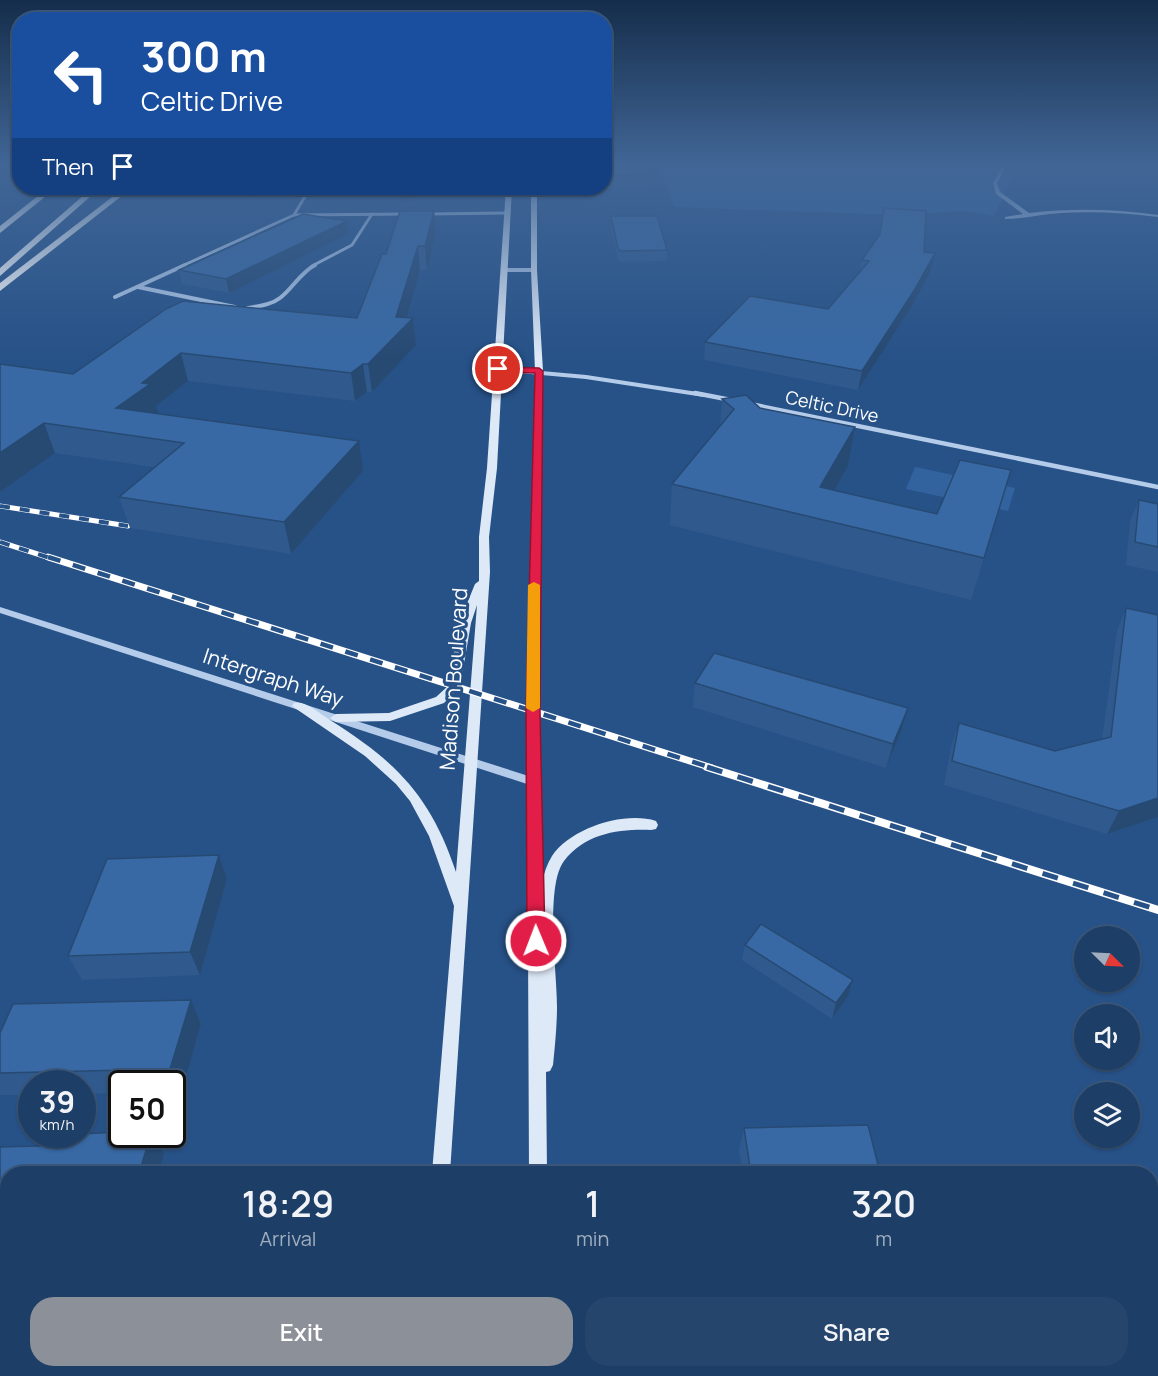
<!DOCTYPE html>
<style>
:root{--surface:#1d3e66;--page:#25456c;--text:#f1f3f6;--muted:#a0aebf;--line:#3b577a;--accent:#8c9099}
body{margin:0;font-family:Manrope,sans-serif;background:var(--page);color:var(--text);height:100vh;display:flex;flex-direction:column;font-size:22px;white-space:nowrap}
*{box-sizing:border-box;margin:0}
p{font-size:20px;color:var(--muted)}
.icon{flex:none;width:33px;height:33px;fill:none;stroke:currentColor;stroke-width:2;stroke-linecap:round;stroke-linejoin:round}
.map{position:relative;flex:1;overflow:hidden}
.drawer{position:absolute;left:0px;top:1166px;width:1158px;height:212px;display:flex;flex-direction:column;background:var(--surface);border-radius:24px 24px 0 0;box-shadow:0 2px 4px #0004,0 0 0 2px var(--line)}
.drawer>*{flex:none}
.hud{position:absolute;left:12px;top:12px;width:600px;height:183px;border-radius:24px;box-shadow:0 2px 4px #0004,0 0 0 2px var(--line);background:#1a4fa0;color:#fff;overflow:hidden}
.needle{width:39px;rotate:114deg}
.tools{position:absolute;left:1074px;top:926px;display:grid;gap:12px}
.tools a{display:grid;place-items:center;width:66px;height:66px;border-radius:50%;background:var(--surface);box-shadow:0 2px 4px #0004,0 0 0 2px var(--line);font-size:30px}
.speed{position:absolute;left:18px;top:1070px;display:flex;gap:12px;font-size:30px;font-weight:700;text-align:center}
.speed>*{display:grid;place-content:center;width:78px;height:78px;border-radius:50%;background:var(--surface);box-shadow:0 2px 4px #0004,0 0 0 2px var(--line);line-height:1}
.speed small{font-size:15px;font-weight:400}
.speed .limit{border:3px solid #111;border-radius:9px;background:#fff;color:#111}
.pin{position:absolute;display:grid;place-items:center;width:51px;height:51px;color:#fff;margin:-26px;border:3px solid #fff;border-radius:50%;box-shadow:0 2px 6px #0007}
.me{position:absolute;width:66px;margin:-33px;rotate:359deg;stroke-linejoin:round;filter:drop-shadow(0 0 4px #0008)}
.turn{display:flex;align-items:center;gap:21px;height:126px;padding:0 30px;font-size:27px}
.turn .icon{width:78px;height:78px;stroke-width:2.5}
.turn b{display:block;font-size:42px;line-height:51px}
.then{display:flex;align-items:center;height:57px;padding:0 30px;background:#0003;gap:12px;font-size:22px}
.eta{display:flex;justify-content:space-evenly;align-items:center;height:102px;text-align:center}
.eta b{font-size:36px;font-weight:600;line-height:42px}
.cta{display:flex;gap:12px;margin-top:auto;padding:12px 30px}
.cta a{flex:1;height:69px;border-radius:24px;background:var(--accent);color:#fff;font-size:24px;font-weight:600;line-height:69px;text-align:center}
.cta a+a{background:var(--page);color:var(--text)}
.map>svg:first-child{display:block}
.green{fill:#32639f}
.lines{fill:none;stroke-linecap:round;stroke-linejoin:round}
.minor-far3{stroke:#b4cce9;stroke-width:3}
.minor-far2{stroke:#b4cce9;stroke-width:4}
.minor-far1{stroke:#b4cce9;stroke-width:4.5}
.minor{stroke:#b4cce9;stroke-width:10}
.tertiary{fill:#b4cce9;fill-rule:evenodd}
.secondary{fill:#dee9f8;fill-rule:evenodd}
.motorway{fill:#fff;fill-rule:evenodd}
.rail-far2-casing{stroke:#fff;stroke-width:5}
.rail-far1-casing{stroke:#fff;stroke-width:7}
.rail-casing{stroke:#fff;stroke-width:8}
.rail-far2{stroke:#275288;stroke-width:4;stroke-dasharray:10;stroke-linecap:butt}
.rail-far1{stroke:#275288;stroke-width:4.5;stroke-dasharray:13;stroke-linecap:butt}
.rail{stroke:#275288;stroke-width:5;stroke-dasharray:16;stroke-linecap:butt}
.wall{fill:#305a8d}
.shaded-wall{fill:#274a73}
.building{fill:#3869a4;stroke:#274a73;stroke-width:1.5}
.route{fill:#e11d48;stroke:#92132f;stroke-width:1.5}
.slow{fill:#f59e0b}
.labels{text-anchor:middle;stroke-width:6;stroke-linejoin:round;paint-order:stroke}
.far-street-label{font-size:18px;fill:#fff;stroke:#275288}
.street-label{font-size:21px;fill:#fff;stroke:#275288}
</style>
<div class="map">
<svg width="1158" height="1376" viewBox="0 0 1158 1376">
<rect width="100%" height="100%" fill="#275288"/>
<g class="green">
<path d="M660,165H1018L994,216L964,211L901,215L674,207Z"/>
<path d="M915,467L1015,488L1008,511L906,489Z"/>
</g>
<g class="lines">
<g class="minor-far3">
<path d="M427,214L508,213"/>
<path d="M294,215L408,214"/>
<path d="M182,266L294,215L310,188"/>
<path d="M312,266L352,245L372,214"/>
</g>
<g class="minor-far2">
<path d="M504,270H534"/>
<path d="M138,287L235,307"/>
<path d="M115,297L185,265"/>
<path d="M248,308C259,306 271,305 280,298C293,288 300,273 315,265"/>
<path d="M498,369L586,377L704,395"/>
</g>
<g class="minor-far1">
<path d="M695,393L731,400"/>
<path d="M750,404L1158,487"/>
</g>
<path class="minor" d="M0,1329L8,1328"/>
<g class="tertiary">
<path d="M1003,165H1007L997,183L1000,192L1029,213C1072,208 1115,209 1158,215V217C1126,213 1093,211 1061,213C1042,214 1023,219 1005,219V217L1023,214L996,194L993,183Z"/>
<path d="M0,607L538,779L540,782L538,785H530L0,613Z"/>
</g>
<g class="secondary">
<path d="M506,188H512L497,468L489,537L490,572L450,1173H432L454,906L429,836L410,801L396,784L365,756L292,706L294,703C305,700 320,714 330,720C397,762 431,797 456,872L477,605L471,623L460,687L444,703L390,721L336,722L330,718L336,714L389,713L436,697L448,686L459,623L475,584L479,581V537L487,468Z"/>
<path d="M531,188H537V270L543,371L539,711L542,883C544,873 547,864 552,856C571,828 624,811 656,821L658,825L656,829L651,830C619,829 586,833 564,861C545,886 557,973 557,1006C557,1026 555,1045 553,1065L550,1071L546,1072L547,1173H529L527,711L535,371L531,270Z"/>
<path d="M421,1370H442L443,1376H421Z"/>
<path d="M527,1370H548L549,1376H527Z"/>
</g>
<g class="motorway">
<path d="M48,188H56L0,233V226Z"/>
<path d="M92,188H100L0,276V268Z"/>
<path d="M124,188H132L0,291V283Z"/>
</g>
<g class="rail-far2-casing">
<g id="rail-far2">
<path d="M0,506L128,526"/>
<path d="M0,542L53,559"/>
</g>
</g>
<g class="rail-far1-casing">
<path id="rail-far1" d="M48,557L712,768"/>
</g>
<g class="rail-casing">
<path id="rail" d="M707,767L1158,910"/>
</g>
<use href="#rail-far2" class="rail-far2"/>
<use href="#rail-far1" class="rail-far1"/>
<use href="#rail" class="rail"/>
</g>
<g class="wall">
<path d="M604,165L650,174L649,187L603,188H604Z"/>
<path d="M1060,165H1080L1076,175Z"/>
<path d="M884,208L924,252L935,253L931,270L912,306L858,390L704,360L705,342L828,309L860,271L862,260L879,236Z"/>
<path d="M434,211L436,233L427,270H420L407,318H413L416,345L372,392H367L355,401L188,381L156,406L158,412L156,414L363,471L291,554L130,528L119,497L154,467L55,453L0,492L73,374L357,318L386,254Z"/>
<path d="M611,216L667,250V261L621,262L618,260L611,226Z"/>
<path d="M347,221L349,234L229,293L182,284L179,270Z"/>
<path d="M722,399L760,408L855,427L848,466L834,491L937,514L1011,470L971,600L670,525L672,484L720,427Z"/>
<path d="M1139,500L1158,504V572L1126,565L1130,521Z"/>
<path d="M1126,608L1158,615V817L1107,834L944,785L951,747L959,723L1055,751L1102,739L1117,631Z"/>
<path d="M695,683L908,708L901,732L886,768L693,707Z"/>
<path d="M219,855L227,879L200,975L82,980L68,956Z"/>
<path d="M745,945L853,980L848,996L832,1019L742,960Z"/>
<path d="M191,1000L201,1024L182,1091L172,1092V1083H122V1093L82,1094V1083H32V1095H0V1033Z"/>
<path d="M744,1128L880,1173H743L739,1150Z"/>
<path d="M122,1134H153L164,1153L8,1173V1233H0V1147L74,1145Z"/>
</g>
<g class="shaded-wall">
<path d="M409,188H428L403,204L401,192Z"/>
<path d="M434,211L436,233L427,270L425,246Z"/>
<path d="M347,221L349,234L229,293L226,279Z"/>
<path d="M418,246L420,270L404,328L413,318L416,345L372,392L368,364L396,317Z"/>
<path d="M935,253L931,270L912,306L858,390L862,371Z"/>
<path d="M181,353L188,381L156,406L158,412L128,435L116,408L142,383Z"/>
<path d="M363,364L367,392L355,401L351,373Z"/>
<path d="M44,423L55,453L0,492V453Z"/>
<path d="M855,427L848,466L818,519L820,487Z"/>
<path d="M359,441L363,471L291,554L284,522Z"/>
<path d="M908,708L901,732L886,768L893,744Z"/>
<path d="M1158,798V817L1107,834L1119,811Z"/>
<path d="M219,855L227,879L200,975L190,952Z"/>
<path d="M853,980L848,996L832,1019L836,1003Z"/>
<path d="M191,1000L201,1024L182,1091L170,1069Z"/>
<path d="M151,1134H153L164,1153L159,1173H139Z"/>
</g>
<g class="building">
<path d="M604,165H647L650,174L604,175Z"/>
<path d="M403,188H409L401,192Z"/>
<path d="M884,208L926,211L924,252L935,253L915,289L862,371L705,342L750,296L828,309L869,261L862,260L880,234Z"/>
<path d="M400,211H434L425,246H418L396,317L413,318L368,364H363L351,373L181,353L142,383L150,384L116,408L359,441L284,522L119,497L184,443L44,423L0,453V364L73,374L166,309L183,301L357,318L382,254H386Z"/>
<path d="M303,214L347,221L226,279L179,270Z"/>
<path d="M611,216H657L667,250L621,251L618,249Z"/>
<path d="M746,395L760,408L855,427L820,487L937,514L960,460L1011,470L984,558L672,484L734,409L722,399Z"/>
<path d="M1139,500L1158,504V547L1135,542Z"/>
<path d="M1126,608L1158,615V798L1119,811L952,761L959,723L1055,751L1111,737Z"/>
<path d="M714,653L908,708L893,744L695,683Z"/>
<path d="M219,855L190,952L68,956L107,859Z"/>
<path d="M761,924L853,980L836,1003L745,945Z"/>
<path d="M191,1000L170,1069L0,1073V1033L13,1004Z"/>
<path d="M868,1125L880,1173H751L744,1128Z"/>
<path d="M122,1132V1134H151L139,1173H8V1212H0V1147L74,1145L79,1134Z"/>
</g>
<linearGradient id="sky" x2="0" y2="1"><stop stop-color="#152d4b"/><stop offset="0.46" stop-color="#416696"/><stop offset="1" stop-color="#416696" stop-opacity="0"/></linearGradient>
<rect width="1158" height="358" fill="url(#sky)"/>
<path class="route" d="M495,367L539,368L543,371L540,711L545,941L542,946L536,948L530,946L527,941L526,711L535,373L498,372L493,369Z"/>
<path class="slow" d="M534,582L540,585V708L533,712L526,708L528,585Z"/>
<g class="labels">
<g class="far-street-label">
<text transform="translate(832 407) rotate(12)" y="6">Celtic Drive</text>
</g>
<g class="street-label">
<text transform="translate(273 678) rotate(18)" y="7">Intergraph Way</text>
<text transform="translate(454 679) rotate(-86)" y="7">Madison Boulevard</text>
</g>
</g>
</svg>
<div class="tools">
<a><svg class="needle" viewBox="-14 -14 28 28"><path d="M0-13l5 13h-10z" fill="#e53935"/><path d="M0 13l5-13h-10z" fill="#a0aebf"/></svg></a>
<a><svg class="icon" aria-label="sound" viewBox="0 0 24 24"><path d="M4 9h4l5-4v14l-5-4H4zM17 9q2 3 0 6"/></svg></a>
<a><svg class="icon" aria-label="layers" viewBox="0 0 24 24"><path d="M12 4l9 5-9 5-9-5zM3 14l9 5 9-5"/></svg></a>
</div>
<div class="speed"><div>39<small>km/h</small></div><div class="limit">50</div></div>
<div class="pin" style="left:498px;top:369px;background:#d93025"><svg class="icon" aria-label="arrive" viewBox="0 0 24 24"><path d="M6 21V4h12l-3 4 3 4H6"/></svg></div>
<svg class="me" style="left:536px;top:941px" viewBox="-20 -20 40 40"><circle r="17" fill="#e11d48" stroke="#fff" stroke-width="3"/><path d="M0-11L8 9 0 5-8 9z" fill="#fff"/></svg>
<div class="hud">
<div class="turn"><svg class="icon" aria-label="left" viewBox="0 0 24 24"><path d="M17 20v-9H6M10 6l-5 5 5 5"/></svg><div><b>300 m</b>Celtic Drive</div></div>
<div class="then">Then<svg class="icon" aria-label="arrive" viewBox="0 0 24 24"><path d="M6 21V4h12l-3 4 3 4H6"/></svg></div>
</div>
<section class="drawer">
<div class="eta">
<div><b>18:29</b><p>Arrival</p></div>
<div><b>1</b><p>min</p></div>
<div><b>320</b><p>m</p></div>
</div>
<div class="cta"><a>Exit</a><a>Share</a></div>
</section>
</div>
